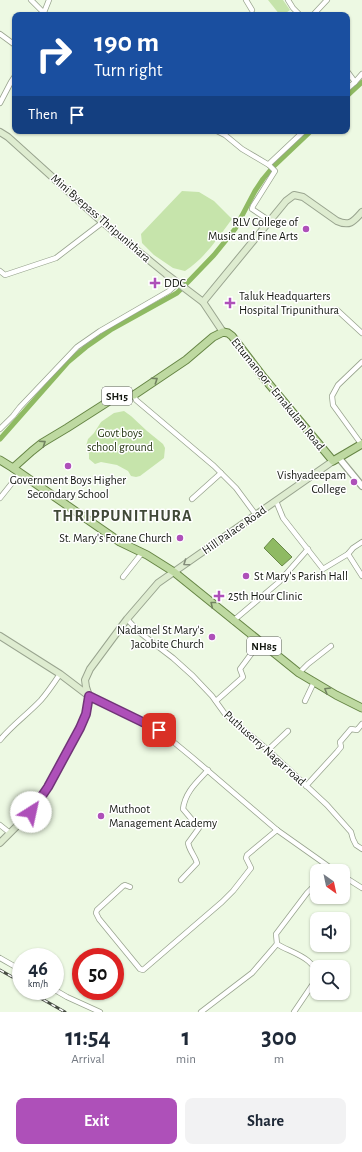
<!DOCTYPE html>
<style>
:root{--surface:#fff;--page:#f2f2f3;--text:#1f2937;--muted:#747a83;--accent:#ae50b9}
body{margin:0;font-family:"Alegreya Sans",sans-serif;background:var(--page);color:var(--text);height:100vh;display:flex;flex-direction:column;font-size:15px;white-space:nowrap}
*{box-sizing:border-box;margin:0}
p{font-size:13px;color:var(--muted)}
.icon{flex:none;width:22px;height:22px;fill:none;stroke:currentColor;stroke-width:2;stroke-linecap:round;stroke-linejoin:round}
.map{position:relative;height:1012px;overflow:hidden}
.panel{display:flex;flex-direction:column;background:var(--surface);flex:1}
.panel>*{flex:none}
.hud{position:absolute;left:12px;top:12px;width:338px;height:122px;border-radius:8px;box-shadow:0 1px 3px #0004;background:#1a4fa0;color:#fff;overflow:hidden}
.needle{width:26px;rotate:147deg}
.controls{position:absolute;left:310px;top:864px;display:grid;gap:8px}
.controls a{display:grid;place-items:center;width:40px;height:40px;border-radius:8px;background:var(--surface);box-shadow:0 1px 3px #0004;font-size:20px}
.speed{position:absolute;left:12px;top:948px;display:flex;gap:8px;font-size:20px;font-weight:700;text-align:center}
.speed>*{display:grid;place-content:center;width:52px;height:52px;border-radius:50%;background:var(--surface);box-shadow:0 1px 3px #0004;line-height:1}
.speed small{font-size:10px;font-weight:400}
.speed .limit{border:6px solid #d22;background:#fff;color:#111}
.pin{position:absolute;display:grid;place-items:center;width:34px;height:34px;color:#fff;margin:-17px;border-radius:8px;box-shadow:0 2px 6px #0006}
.me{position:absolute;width:44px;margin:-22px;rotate:35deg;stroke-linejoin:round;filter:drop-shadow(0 0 3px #0008)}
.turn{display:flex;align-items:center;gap:14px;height:84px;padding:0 16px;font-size:18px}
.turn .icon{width:52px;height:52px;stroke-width:2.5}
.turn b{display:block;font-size:28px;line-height:34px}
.then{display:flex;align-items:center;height:38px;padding:0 16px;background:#0003;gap:8px;font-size:15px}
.eta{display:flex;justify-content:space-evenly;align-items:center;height:68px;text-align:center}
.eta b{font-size:24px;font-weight:600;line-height:28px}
.primary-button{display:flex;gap:8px;margin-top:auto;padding:8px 16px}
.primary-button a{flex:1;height:46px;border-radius:8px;background:var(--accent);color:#fff;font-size:16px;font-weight:600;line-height:46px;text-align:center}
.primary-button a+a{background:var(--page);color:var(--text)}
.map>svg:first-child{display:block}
.green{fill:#c6e4ab}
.water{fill:#8fba63;stroke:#6a894a}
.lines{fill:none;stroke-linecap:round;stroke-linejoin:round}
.canal{stroke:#8fba63;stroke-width:5}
.minor-casing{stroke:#99a48f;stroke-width:6}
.tertiary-casing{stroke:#99a48f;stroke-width:8}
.secondary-casing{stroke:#99a48f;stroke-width:8}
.primary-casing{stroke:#668545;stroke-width:9}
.minor{stroke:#fff;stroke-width:4.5}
.tertiary{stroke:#fff;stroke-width:5.5}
.secondary{stroke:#deecd0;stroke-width:6}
.primary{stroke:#bed9a1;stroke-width:7}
.rail-casing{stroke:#474d43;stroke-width:3}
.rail{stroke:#fff;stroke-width:1.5;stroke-dasharray:4.5;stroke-linecap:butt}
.oneway{stroke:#718260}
.oneway2{stroke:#838c7a}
.route-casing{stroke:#713478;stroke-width:10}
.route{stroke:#ae50b9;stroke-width:7}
.poi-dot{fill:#ae50b9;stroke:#fff;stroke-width:1.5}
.labels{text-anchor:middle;stroke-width:3;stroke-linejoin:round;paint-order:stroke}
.shield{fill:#fff;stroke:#5a5d58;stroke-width:1}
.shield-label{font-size:11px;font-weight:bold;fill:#131710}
.street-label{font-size:12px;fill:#131710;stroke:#fff}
.poi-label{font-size:12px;fill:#131710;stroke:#fff;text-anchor:start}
.park-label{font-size:12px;fill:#283915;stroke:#fff}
.district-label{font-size:16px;font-weight:bold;letter-spacing:1px;fill:#404937;stroke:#fff}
</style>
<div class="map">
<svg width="362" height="1012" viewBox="0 0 362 1012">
<rect width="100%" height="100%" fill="#edf9e3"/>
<g class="green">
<path d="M268,0H283L290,10L283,15H280Z"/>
<path d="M182,191L199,192L214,201L232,219C218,238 205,258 185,271L173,268L154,255L142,243L141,234Z"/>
<path d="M124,411L131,416L147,431L163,444L165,448L164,458L140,476L136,477L131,476L128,471L117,465L101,462L95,464L89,459V454L86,446L88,439L94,433L101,422L114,413Z"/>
</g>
<path class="water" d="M273,538L292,557L282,566L264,548Z"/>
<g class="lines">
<g class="canal">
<path d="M347,96L362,82"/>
<path d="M0,439L68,362L86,347L112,329L177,293L189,281L214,255L235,229L255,191L263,179L273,167L311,131"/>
</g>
<g class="minor-casing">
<g id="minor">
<path d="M31,0L44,13"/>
<path d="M246,0L252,10"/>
<path d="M288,0L293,8L300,15"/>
<path d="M43,15L49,0"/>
<path d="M313,15L327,0"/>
<path d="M0,34L15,45"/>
<path d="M347,71L355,82L347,89"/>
<path d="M355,82L362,74"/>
<path d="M0,103L11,82L15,76"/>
<path d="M217,131L225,135L242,149L269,165"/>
<path d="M270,221L252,209L253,206L275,171L269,165L270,163L304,131"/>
<path d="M0,271L5,275L56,258L103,222"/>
<path d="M337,310L362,333"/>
<path d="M362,362L338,385L332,396L333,405L362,445"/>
<path d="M134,395L136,400L214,466L236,488L256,515"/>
<path d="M0,429L13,416L20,407L77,347L100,331L169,291L178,283"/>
<path d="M0,498L20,473"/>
<path d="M192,499L221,473"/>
<path d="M276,501L283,518L323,569L348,554L362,576"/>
<path d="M348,554L353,548L362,542"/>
<path d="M123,577L142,553"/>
<path d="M127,619L139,632L173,658L193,676L212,696L225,714L268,750L327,805L351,832L353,839L356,845L362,849"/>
<path d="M233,621L279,582L308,549"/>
<path d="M299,673L308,664L331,646"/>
<path d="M89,696L159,730L193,758L277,830L335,871"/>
<path d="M216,701L243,677L240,669L260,642"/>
<path d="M305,701L314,682"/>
<path d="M0,740C12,725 28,714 41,700C48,692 54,683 60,674"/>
<path d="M268,750L288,731"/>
<path d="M306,786L337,752L341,747L340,742L351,729L357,730L362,724"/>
<path d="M0,825L10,833"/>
<path d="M343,876L362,888"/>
<path d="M181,880L197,863C195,856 190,852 188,843L199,828L183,809C185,792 197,782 208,770"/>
<path d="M130,887L125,885L123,886L97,910L96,913L99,919L140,969L143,970L222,902L233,891L251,868L246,858L247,855L277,830"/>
<path d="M277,944C291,953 317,958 317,978L294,1012"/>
<path d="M0,958L21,970"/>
<path d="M55,990L67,997L100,1012"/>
<path d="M201,1012L252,973L277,944L276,934L307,893L317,883"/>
</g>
</g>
<g class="tertiary-casing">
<path id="tertiary" d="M339,458L362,486"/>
</g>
<g class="secondary-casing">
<g id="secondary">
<path d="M0,132L8,137L101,221L166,274L203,302L223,332"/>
<path d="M203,302L286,201L294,195L303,197L337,221C350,227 354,221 362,212"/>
<path d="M0,636L60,674L89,696"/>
<path d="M0,843L31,812L48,787L80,728L86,714L89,696L86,687L85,680L90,669L127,619L158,583L333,461"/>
</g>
</g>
<g class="primary-casing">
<g id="primary">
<path d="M0,460L13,468L120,542L147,555L174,572L299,673L336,695L362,708"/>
<path d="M13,468L32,451L42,443L67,428L117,396L134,395L186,360L213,337L223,332L228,333L232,336L264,378L333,461L362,444"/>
</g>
</g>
<use href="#minor" class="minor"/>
<use href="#tertiary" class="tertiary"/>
<use href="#secondary" class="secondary"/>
<use href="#primary" class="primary"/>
<g class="rail-casing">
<g id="rail">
<path d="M0,970L21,982"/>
<path d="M28,991L65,1012"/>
</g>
</g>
<use href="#rail" class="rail"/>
</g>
<defs><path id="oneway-chevron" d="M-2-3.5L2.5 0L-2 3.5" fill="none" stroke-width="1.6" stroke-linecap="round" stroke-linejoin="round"/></defs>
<g class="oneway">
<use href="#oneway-chevron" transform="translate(155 380) rotate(-34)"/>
<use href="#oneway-chevron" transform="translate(43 443) rotate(-34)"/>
<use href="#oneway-chevron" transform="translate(213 604) rotate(-141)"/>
<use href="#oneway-chevron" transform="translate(327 690) rotate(-149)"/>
</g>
<use class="oneway2" href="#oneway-chevron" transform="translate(186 563) rotate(145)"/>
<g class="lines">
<g class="route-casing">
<path id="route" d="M31,812L48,787L80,728L86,714L89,696L159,730"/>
</g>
<use href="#route" class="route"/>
</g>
<g class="poi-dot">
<circle cx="306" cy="229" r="4"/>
<path d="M153 277h4v4h4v4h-4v4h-4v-4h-4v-4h4z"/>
<path d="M228 297h4v4h4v4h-4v4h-4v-4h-4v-4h4z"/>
<circle cx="68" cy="466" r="4"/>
<circle cx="354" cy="482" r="4"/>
<circle cx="180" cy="538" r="4"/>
<circle cx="246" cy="576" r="4"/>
<path d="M217 590h4v4h4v4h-4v4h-4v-4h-4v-4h4z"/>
<circle cx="212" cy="637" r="4"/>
<circle cx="101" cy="816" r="4"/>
</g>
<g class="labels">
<g class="shield">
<rect x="102" y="387" width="30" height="18" rx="3"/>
<rect x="247" y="637" width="34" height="18" rx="3"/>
</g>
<g class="shield-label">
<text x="117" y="400">SH15</text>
<text x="264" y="650">NH85</text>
</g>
<g class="street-label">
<text transform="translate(101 218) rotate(41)" y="4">Mini Byepass Thripunithara</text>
<text transform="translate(278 394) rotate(51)" y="4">Ettumanoor - Ernakulam Road</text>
<text transform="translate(234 530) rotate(-35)" y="4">Hill Palace Road</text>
<text transform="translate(265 748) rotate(42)" y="4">Puthuserry Nagar road</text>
</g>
<g class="poi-label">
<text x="298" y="226" text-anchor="end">RLV College of<tspan x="298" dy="14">Music and Fine Arts</tspan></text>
<text x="164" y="287">DDC</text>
<text x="239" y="300">Taluk Headquarters<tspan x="239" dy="14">Hospital Tripunithura</tspan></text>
<text x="346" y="479" text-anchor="end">Vishyadeepam<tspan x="346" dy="14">College</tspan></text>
<text x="68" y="484" text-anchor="middle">Government Boys Higher<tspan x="68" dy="14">Secondary School</tspan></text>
<text x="172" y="542" text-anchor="end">St. Mary's Forane Church</text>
<text x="254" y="580">St Mary's Parish Hall</text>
<text x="228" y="600">25th Hour Clinic</text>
<text x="204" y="634" text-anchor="end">Nadamel St Mary's<tspan x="204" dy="14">Jacobite Church</tspan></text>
<text x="109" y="813">Muthoot<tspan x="109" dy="14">Management Academy</tspan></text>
</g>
<g class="park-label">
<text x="120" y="437">Govt boys<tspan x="120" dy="14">school ground</tspan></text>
</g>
<g class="district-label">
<text x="123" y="521">THRIPPUNITHURA</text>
</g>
</g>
</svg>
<div class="controls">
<a><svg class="needle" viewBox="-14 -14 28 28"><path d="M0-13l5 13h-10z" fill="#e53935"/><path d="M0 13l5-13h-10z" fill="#747a83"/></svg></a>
<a><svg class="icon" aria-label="sound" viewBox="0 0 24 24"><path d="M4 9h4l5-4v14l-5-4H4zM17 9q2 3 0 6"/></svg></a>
<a><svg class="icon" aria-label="search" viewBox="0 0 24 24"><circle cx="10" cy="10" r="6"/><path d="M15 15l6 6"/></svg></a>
</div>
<div class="speed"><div>46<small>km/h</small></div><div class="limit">50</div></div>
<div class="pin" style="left:159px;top:730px;background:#d93025"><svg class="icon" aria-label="arrive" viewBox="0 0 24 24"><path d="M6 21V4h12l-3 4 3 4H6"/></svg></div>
<svg class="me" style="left:31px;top:812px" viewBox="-20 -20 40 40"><circle r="19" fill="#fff"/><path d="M0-13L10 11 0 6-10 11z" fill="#ae50b9"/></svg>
<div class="hud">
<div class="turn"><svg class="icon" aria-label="right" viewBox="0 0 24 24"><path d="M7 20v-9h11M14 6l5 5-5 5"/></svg><div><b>190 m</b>Turn right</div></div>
<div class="then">Then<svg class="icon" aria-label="arrive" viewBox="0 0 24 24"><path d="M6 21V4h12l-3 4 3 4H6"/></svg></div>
</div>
</div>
<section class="panel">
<div class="eta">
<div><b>11:54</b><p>Arrival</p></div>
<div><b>1</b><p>min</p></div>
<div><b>300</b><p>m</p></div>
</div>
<div class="primary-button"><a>Exit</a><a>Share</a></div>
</section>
